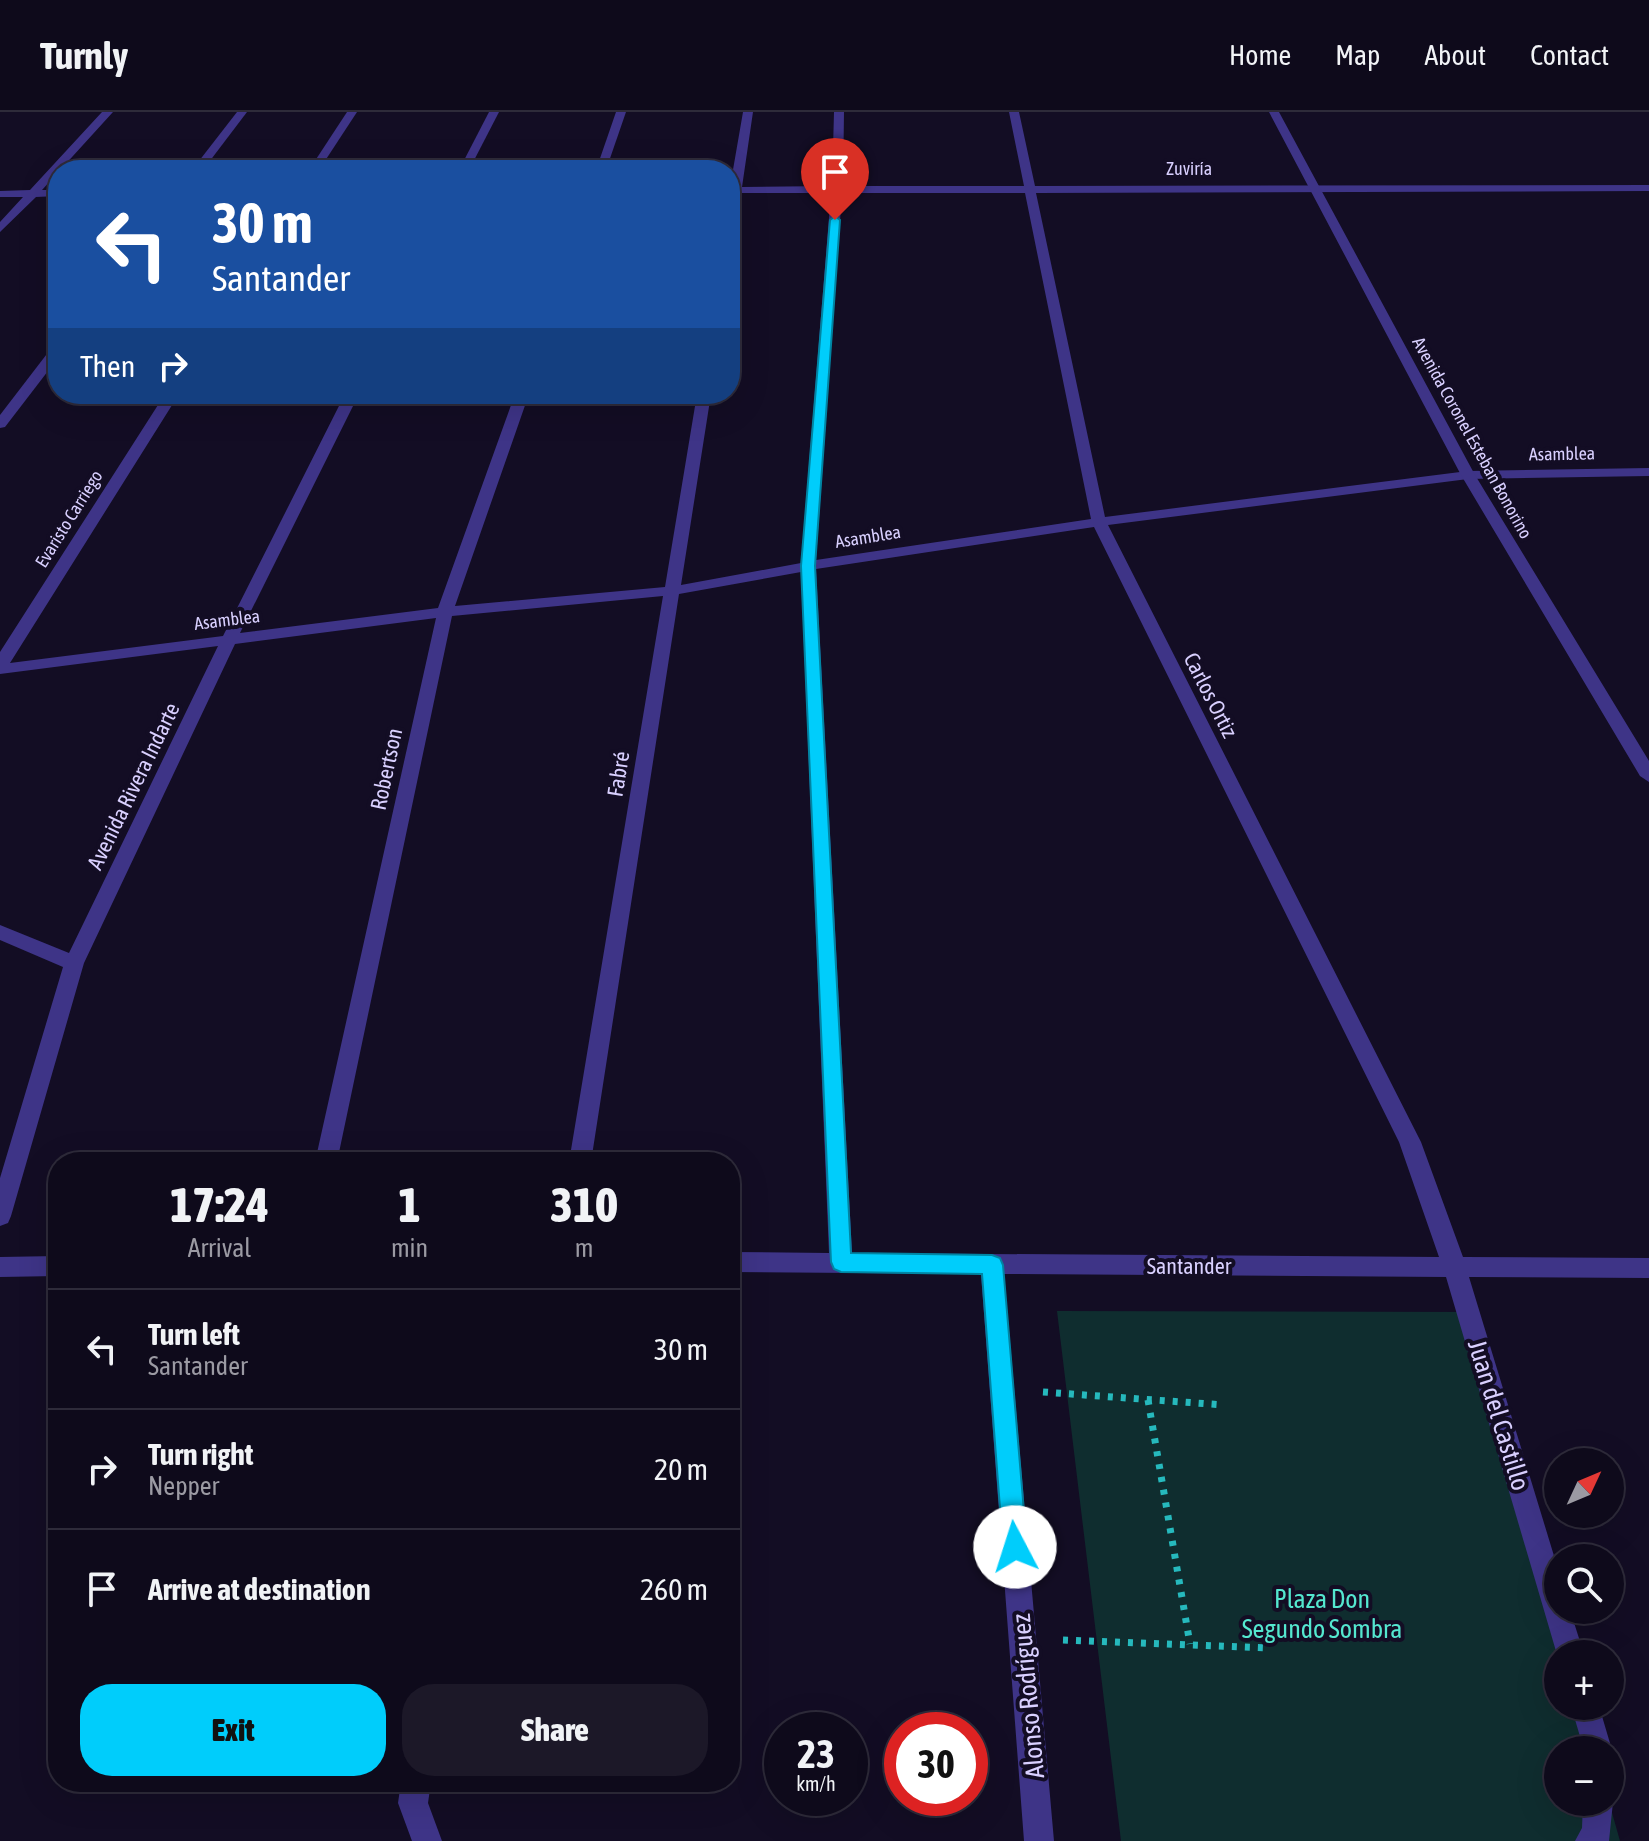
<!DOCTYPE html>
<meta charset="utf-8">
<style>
:root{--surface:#0e0a1b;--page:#1c1828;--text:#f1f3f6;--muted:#9b9aa3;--line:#2e2b3a;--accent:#00cdfb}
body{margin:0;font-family:"Asap Condensed",sans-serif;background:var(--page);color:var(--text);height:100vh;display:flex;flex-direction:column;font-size:30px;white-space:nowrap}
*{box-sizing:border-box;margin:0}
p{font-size:26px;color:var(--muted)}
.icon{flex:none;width:44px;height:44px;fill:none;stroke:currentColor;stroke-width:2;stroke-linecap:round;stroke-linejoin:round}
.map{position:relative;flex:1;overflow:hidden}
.sheet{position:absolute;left:48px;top:1040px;width:692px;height:640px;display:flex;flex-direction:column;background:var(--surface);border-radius:32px;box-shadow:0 8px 32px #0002,0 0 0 2px var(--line)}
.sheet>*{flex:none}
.guide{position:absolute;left:48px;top:48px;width:692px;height:244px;border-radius:32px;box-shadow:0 8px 32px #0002,0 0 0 2px var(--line);background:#1a4fa0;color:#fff;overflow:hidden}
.needle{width:52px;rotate:46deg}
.tools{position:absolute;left:1544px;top:1336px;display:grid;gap:16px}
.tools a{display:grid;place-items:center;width:80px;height:80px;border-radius:50%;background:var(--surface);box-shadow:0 8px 32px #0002,0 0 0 2px var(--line);font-size:40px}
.speed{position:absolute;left:764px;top:1600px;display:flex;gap:16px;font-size:40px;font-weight:700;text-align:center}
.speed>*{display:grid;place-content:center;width:104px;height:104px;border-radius:50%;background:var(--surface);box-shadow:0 8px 32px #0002,0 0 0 2px var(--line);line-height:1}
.speed small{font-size:20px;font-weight:400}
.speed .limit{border:12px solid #d22;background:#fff;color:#111}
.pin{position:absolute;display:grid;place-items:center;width:68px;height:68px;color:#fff;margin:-82px -34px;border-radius:50% 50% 50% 0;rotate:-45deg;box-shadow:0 0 8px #0007}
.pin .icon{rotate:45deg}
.me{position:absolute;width:88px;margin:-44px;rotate:355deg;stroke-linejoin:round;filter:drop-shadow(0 0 6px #0008)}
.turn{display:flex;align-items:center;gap:28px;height:168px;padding:0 32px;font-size:36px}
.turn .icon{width:104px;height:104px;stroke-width:2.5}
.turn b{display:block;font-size:56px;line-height:68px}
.then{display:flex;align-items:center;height:76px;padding:0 32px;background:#0003;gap:16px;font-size:30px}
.eta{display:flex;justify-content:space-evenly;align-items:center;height:136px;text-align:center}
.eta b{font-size:48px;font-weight:800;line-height:56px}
.button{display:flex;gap:16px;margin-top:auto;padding:16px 32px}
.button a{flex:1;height:92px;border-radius:32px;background:var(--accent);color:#111;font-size:32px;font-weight:800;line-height:92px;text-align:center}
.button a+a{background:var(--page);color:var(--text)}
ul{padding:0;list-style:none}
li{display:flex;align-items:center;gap:24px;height:120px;padding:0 32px;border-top:2px solid var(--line)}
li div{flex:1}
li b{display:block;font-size:30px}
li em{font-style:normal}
header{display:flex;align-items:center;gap:48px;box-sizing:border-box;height:112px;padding:0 40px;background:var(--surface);border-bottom:2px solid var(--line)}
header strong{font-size:38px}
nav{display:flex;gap:44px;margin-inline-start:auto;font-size:28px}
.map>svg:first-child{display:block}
.green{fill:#0f2d2f}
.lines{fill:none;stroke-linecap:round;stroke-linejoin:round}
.path{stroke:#26b9bd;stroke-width:7;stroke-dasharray:5 8;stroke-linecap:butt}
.minor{fill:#3e3487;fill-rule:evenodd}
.tertiary{fill:#3e3487;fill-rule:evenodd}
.route{fill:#00cdfb;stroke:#0085a3;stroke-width:2}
.labels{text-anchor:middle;stroke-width:8;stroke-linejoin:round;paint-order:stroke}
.far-street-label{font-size:18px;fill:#d9d0ff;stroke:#130d24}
.street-label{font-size:22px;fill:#d9d0ff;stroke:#130d24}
.near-street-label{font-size:26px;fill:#d9d0ff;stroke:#130d24}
.near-park-label{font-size:26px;fill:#54e7cf;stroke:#130d24}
</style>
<header>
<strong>Turnly</strong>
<nav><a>Home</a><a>Map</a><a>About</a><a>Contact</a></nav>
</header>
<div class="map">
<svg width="1649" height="1729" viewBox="0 0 1649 1729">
<rect width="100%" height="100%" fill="#130d24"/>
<path class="green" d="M1057,1199L1472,1200L1558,1542V1594H1582L1595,1638H1558V1690H1609L1620,1729H1121Z"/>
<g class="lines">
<g class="path">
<path d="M1043,1280L1224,1293"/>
<path d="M1148,1288L1190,1532"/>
<path d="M1063,1528L1270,1536"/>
</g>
<g class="minor">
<path d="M102,0H113L42,78H58V84L36,85L0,120V110L23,85H0V79L30,78Z"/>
<path d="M237,0H247L203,58H192Z"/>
<path d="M347,0H357L319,58H309Z"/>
<path d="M489,0H499L469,58H459Z"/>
<path d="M616,0H626L606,58H596Z"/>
<path d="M743,0H753L742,75L832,74L834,0H844L843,74H1024L1009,0H1019L1035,74L1649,73V79L1036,81L1105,405L1468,359L1649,356V364L1468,367L1108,413L1421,1030L1463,1145L1649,1146V1166L1469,1165L1558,1457V1498H1570L1584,1542H1558V1546L1446,1165L1004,1162L1054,1729H1024L981,1162L730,1160V1140L829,1141L801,460L679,482L591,1050H569L663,484L452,504L337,1050H315L436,506L235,532L84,851L11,1104L8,1111L0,1114V1066L63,855L0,828V813L69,841L218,534L0,562V540L165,282H179L10,551L223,524L345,282H359L240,521L438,496L515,282H529L455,494L665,475L697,282H711L681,473L801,451L831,81H741L736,120L730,123V75ZM842,81H1025L1091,407L816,448ZM1094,415L1399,1030L1439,1145L852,1141L816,457Z"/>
<path d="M58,233V246L5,315L0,316V303L53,234Z"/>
<path d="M58,1144V1164L0,1165V1145Z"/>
<path d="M1571,1594H1599L1612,1638L1610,1644V1638H1584Z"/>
<path d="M401,1670H431L428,1691L442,1729H412L398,1691Z"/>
<path d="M1610,1684L1613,1690L1609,1729H1575L1582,1716L1583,1690H1610Z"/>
</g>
<path class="tertiary" d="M1269,0H1279L1475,363L1649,649V670L1640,664L1461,363Z"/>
</g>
<path class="route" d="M835,104L840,108L815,454L851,1141L992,1143L1000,1146L1003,1153L1027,1435L1024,1443L1015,1446L1007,1443L1003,1435L982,1162L841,1160L834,1157L831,1150L801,454L830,108Z"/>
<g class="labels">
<g class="far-street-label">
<text x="1189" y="63">Zuviría</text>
<text transform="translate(1472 326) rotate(61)" y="6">Avenida Coronel Esteban Bonorino</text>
<text transform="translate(1562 342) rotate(-1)" y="6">Asamblea</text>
<text transform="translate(69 407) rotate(-58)" y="6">Evaristo Carriego</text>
<text transform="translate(868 425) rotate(-9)" y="6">Asamblea</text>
<text transform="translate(227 508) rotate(-7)" y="6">Asamblea</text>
</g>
<g class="street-label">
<text transform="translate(1211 583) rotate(63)" y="8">Carlos Ortiz</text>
<text transform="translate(386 657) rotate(-78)" y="8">Robertson</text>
<text transform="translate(618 662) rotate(-81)" y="8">Fabré</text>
<text transform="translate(133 674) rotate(-64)" y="8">Avenida Rivera Indarte</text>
<text x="1189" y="1162">Santander</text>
</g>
<g class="near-street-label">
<text transform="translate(1499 1303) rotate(73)" y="9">Juan del Castillo</text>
<text transform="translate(1028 1584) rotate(-95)" y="9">Alonso Rodríguez</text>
</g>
<g class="near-park-label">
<text x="1322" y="1496">Plaza Don<tspan x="1322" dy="30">Segundo Sombra</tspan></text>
</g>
</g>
</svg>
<div class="tools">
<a><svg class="needle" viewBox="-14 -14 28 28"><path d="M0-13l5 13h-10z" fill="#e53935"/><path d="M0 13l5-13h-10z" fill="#9b9aa3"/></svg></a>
<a><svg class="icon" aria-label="search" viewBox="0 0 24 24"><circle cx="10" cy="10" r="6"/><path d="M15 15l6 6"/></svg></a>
<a>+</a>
<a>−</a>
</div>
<div class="speed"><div>23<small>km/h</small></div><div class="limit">30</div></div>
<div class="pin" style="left:835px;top:108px;background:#d93025"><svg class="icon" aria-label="arrive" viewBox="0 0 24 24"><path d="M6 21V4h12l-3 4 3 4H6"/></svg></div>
<svg class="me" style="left:1015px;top:1435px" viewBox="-20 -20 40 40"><circle r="19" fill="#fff"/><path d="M0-13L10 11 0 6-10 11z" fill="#00cdfb"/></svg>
<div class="guide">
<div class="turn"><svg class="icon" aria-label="left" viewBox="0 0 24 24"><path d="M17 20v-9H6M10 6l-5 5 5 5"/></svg><div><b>30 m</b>Santander</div></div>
<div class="then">Then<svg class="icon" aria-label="right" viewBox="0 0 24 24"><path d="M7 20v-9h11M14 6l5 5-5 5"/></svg></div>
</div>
<section class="sheet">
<div class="eta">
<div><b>17:24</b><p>Arrival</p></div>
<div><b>1</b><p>min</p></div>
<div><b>310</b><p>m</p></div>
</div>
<ul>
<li><svg class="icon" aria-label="left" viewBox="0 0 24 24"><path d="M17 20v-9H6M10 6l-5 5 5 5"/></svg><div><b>Turn left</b><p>Santander</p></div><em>30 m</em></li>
<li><svg class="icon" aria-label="right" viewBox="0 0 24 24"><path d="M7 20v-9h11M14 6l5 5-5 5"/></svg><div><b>Turn right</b><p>Nepper</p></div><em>20 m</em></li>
<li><svg class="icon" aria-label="arrive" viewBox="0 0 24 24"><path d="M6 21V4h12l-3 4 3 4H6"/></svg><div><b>Arrive at destination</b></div><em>260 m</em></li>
</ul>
<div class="button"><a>Exit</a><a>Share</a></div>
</section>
</div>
